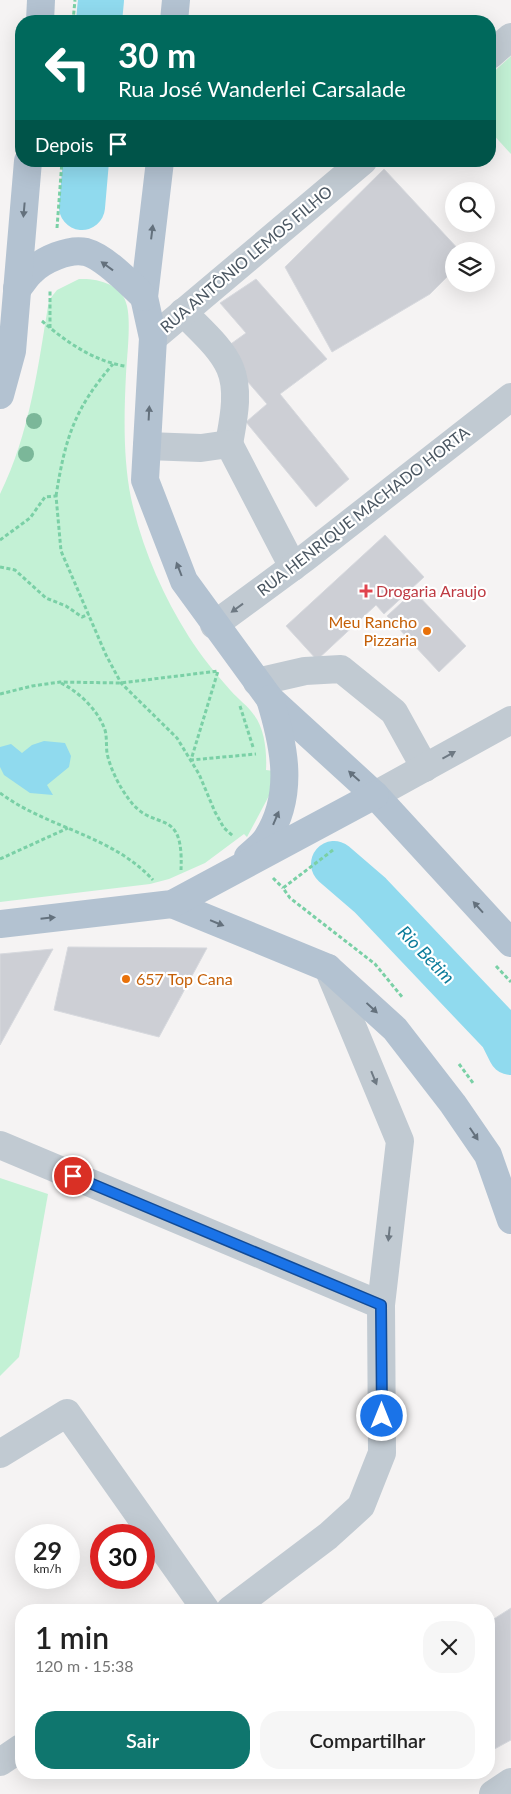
<!DOCTYPE html>
<html lang="pt">
<meta charset="utf-8">
<style>
:root{--surface:#fff;--page:#f6f6f6;--text:#222;--muted:#767676;--accent:#0f766e}
body{margin:0;font-family:Lato,sans-serif;background:var(--page);color:var(--text);height:100vh;display:flex;flex-direction:column;font-size:19px;white-space:nowrap}
*{box-sizing:border-box;margin:0}
p{font-size:16px;color:var(--muted)}
.icon{flex:none;width:28px;height:28px;fill:none;stroke:currentColor;stroke-width:2;stroke-linecap:round;stroke-linejoin:round}
.map{position:relative;flex:1;overflow:hidden}
.drawer{position:absolute;left:15px;top:1604px;width:480px;height:175px;display:flex;flex-direction:column;background:var(--surface);border-radius:20px;box-shadow:0 5px 20px #0002}
.drawer>*{flex:none}
.banner{position:absolute;left:15px;top:15px;width:481px;height:152px;border-radius:20px;box-shadow:0 5px 20px #0002;background:#00695c;color:#fff;overflow:hidden}
.controls{position:absolute;left:445px;top:182px;display:grid;gap:10px}
.controls a{display:grid;place-items:center;width:50px;height:50px;border-radius:50%;background:var(--surface);box-shadow:0 5px 20px #0002;font-size:25px}
.speed{position:absolute;left:15px;top:1524px;display:flex;gap:10px;font-size:25px;font-weight:700;text-align:center}
.speed>*{display:grid;place-content:center;width:65px;height:65px;border-radius:50%;background:var(--surface);box-shadow:0 5px 20px #0002;line-height:1}
.speed small{font-size:12px;font-weight:400}
.speed .limit{border:8px solid #d22;background:#fff;color:#111}
.pin{position:absolute;display:grid;place-items:center;width:42px;height:42px;color:#fff;margin:-21px;border:2px solid #fff;border-radius:50%;box-shadow:0 1px 5px #0007}
.me{position:absolute;width:55px;margin:-28px;rotate:0deg;stroke-linejoin:round;filter:drop-shadow(0 0 4px #0008)}
.turn{display:flex;align-items:center;gap:18px;height:105px;padding:0 20px;font-size:22px}
.turn .icon{width:65px;height:65px;stroke-width:2.5}
.turn b{display:block;font-size:35px;line-height:42px}
.then{display:flex;align-items:center;height:48px;padding:0 20px;background:#0003;gap:10px;font-size:19px}
.round{display:grid;place-items:center;flex:none;width:52px;height:52px;border-radius:20px;background:var(--page)}
.overview{display:flex;align-items:center;justify-content:space-between;height:85px;padding:0 20px}
h1{font-size:30px;font-weight:600;line-height:38px}
.primary-button{display:flex;gap:10px;margin-top:auto;padding:10px 20px}
.primary-button a{flex:1;height:58px;border-radius:20px;background:var(--accent);color:#fff;font-size:20px;font-weight:600;line-height:58px;text-align:center}
.primary-button a+a{background:var(--page);color:var(--text)}
.map>svg:first-child{display:block}
.green{fill:#c3f1d5}
.water{fill:#90daee}
.lines{fill:none;stroke-linecap:round;stroke-linejoin:round}
.river{stroke:#90daee;stroke-width:46}
.building{fill:#cdcfd5;stroke:#d7d9de}
.path{stroke:#7ad0a6;stroke-width:3;stroke-dasharray:4 2.5;stroke-linecap:butt}
.minor{stroke:#c1cad2;stroke-width:28}
.major{stroke:#b3c2d1;stroke-width:28}
.tree{fill:#7bb799}
.oneway{fill:#64717d}
.oneway2{fill:#6e7983}
.route-casing{stroke:#114b97;stroke-width:12}
.route{stroke:#1a73e8;stroke-width:9}
.health-dot{fill:#e0444e;stroke:#fff;stroke-width:2}
.food-dot{fill:#e8710a;stroke:#fff;stroke-width:2}
.labels{text-anchor:middle;stroke-width:4.5;stroke-linejoin:round;paint-order:stroke}
.street-label{font-size:16px;fill:#4a5661;stroke:#fff}
.health-label{font-size:16px;fill:#be3a42;stroke:#fff;text-anchor:start}
.food-label{font-size:16px;fill:#c56008;stroke:#fff;text-anchor:end}
.water-label{font-size:18px;font-style:italic;fill:#0c7c9b;stroke:#fff}
</style>
<div class="map">
<svg width="511" height="1794" viewBox="0 0 511 1794">
<rect width="100%" height="100%" fill="#f5f3f3"/>
<g class="green">
<path d="M511,56V154L490,131V75Z"/>
<path d="M79,279C97,278 123,284 127,306C131,323 127,356 126,374C124,415 123,458 131,498C142,548 162,594 189,637C201,656 216,674 231,691C238,699 248,706 254,715C265,729 267,753 266,770L274,771L271,792L247,837L244,834L205,863L169,879L150,884L0,902V494C30,433 38,367 49,300L57,290Z"/>
<path d="M0,1178L48,1194L19,1357L0,1376Z"/>
</g>
<path class="water" d="M44,741L65,743L71,756L69,767L47,785L53,795L30,793L4,775L0,767V747L11,744L22,753L32,745Z"/>
<g class="lines">
<g class="river">
<path d="M99,21L101,0"/>
<path d="M82,207L86,161"/>
<path d="M334,864L370,895L502,1034L511,1052"/>
</g>
</g>
<g class="building">
<path d="M384,169L460,251H454V270L430,294L332,352L285,267Z"/>
<path d="M256,279L327,359L280,394L349,479L316,507L246,422L267,404L221,351L246,333L220,303Z"/>
<path d="M385,535L424,577L384,614L376,605L317,660L286,626Z"/>
<path d="M414,591L466,646L439,672L387,616Z"/>
<path d="M68,947L207,948L159,1037L54,1010Z"/>
<path d="M53,949L0,1045V954Z"/>
<path d="M511,1608V1740L489,1752V1622Z"/>
</g>
<g class="lines">
<g class="path">
<path d="M73,21L75,0"/>
<path d="M57,228L62,161"/>
<path d="M42,321C65,341 93,361 125,366"/>
<path d="M50,328V291"/>
<path d="M56,496C65,439 74,409 113,364"/>
<path d="M0,540L30,518L45,497L56,496L61,551L106,655L121,683L177,738L199,774L215,812L224,828L233,836"/>
<path d="M0,567L15,570L46,598L66,606L82,617L89,614"/>
<path d="M61,683C79,692 98,710 105,730C107,737 106,745 107,753C110,768 119,786 128,798C153,835 184,803 181,870"/>
<path d="M0,694L32,686L60,682L121,683L218,671L191,760L256,754"/>
<path d="M240,706L253,747"/>
<path d="M0,793C47,828 112,835 153,880"/>
<path d="M333,850L283,888L290,898L375,964L403,998"/>
<path d="M0,859L68,828"/>
<path d="M273,878L283,888"/>
<path d="M496,966L511,982"/>
<path d="M459,1064L473,1083"/>
</g>
<g class="minor">
<path d="M490,55L511,37"/>
<path d="M183,312C199,329 221,347 230,368C240,391 233,421 229,444"/>
<path d="M153,338L363,161"/>
<path d="M147,446L201,448L229,444L293,567"/>
<path d="M214,625L305,558L511,397"/>
<path d="M257,682L305,671L341,669L394,712L425,768"/>
<path d="M375,795L511,720"/>
<path d="M0,1145L381,1305"/>
<path d="M0,1454L67,1413L206,1610"/>
<path d="M230,1610L328,1536L361,1506L382,1453L381,1305L400,1141L328,968"/>
<path d="M0,1762L21,1748"/>
<path d="M493,1794L511,1782"/>
</g>
<g class="major">
<path d="M40,21L41,0"/>
<path d="M174,21L176,0"/>
<path d="M160,161L144,297L153,338L145,480L184,581L270,699L375,795L511,943"/>
<path d="M17,289C22,284 26,276 32,271C43,260 69,248 86,252C105,257 130,284 144,297"/>
<path d="M0,395L12,351L28,161"/>
<path d="M248,857C254,851 263,845 267,838C295,794 284,745 270,699"/>
<path d="M172,904L328,968L395,1029L453,1104L488,1155L511,1220"/>
<path d="M0,924L172,904L375,795"/>
</g>
</g>
<g class="tree">
<circle cx="34" cy="421" r="8"/>
<circle cx="26" cy="454" r="8"/>
</g>
<defs><path id="oneway-solid" d="M-6-.8H1V-3.2L6.5 0L1 3.2V.8H-6Z" transform="scale(1.25)"/></defs>
<g class="oneway">
<use href="#oneway-solid" transform="translate(24 210) rotate(95)"/>
<use href="#oneway-solid" transform="translate(152 232) rotate(-83)"/>
<use href="#oneway-solid" transform="translate(107 266) rotate(-144)"/>
<use href="#oneway-solid" transform="translate(149 413) rotate(-87)"/>
<use href="#oneway-solid" transform="translate(179 569) rotate(-111)"/>
<use href="#oneway-solid" transform="translate(354 776) rotate(-138)"/>
<use href="#oneway-solid" transform="translate(276 818) rotate(-67)"/>
<use href="#oneway-solid" transform="translate(478 907) rotate(-132)"/>
<use href="#oneway-solid" transform="translate(48 918) rotate(-6)"/>
<use href="#oneway-solid" transform="translate(217 923) rotate(22)"/>
<use href="#oneway-solid" transform="translate(372 1008) rotate(43)"/>
<use href="#oneway-solid" transform="translate(474 1134) rotate(56)"/>
</g>
<g class="oneway2">
<use href="#oneway-solid" transform="translate(237 608) rotate(144)"/>
<use href="#oneway-solid" transform="translate(449 755) rotate(-29)"/>
<use href="#oneway-solid" transform="translate(374 1078) rotate(68)"/>
<use href="#oneway-solid" transform="translate(389 1234) rotate(96)"/>
</g>
<g class="lines">
<g class="route-casing">
<path id="route" d="M73,1176L381,1305L382,1416"/>
</g>
<use href="#route" class="route"/>
</g>
<path class="health-dot" d="M363.5 583.5h5v5h5v5h-5v5h-5v-5h-5v-5h5z"/>
<g class="food-dot">
<circle cx="427" cy="631" r="5"/>
<circle cx="126" cy="979" r="5"/>
</g>
<g class="labels">
<g class="street-label">
<text transform="translate(246 259) rotate(-40)" y="6">RUA ANTÔNIO LEMOS FILHO</text>
<text transform="translate(363 511) rotate(-38)" y="6">RUA HENRIQUE MACHADO HORTA</text>
</g>
<g class="health-label">
<text x="376" y="597">Drogaria Araujo</text>
</g>
<g class="food-label">
<text x="417" y="628">Meu Rancho<tspan x="417" dy="18">Pizzaria</tspan></text>
<text x="136" y="985" text-anchor="start">657 Top Cana</text>
</g>
<g class="water-label">
<text transform="translate(426 955) rotate(46)" y="6">Rio Betim</text>
</g>
</g>
</svg>
<div class="controls">
<a><svg class="icon" aria-label="search" viewBox="0 0 24 24"><circle cx="10" cy="10" r="6"/><path d="M15 15l6 6"/></svg></a>
<a><svg class="icon" aria-label="layers" viewBox="0 0 24 24"><path d="M12 4l9 5-9 5-9-5zM3 14l9 5 9-5"/></svg></a>
</div>
<div class="speed"><div>29<small>km/h</small></div><div class="limit">30</div></div>
<div class="pin" style="left:73px;top:1176px;background:#d93025"><svg class="icon" aria-label="arrive" viewBox="0 0 24 24"><path d="M6 21V4h12l-3 4 3 4H6"/></svg></div>
<svg class="me" style="left:382px;top:1416px" viewBox="-20 -20 40 40"><circle r="17" fill="#1a73e8" stroke="#fff" stroke-width="3"/><path d="M0-11L8 9 0 5-8 9z" fill="#fff"/></svg>
<div class="banner">
<div class="turn"><svg class="icon" aria-label="left" viewBox="0 0 24 24"><path d="M17 20v-9H6M10 6l-5 5 5 5"/></svg><div><b>30 m</b>Rua José Wanderlei Carsalade</div></div>
<div class="then">Depois<svg class="icon" aria-label="arrive" viewBox="0 0 24 24"><path d="M6 21V4h12l-3 4 3 4H6"/></svg></div>
</div>
<section class="drawer">
<div class="overview"><div><h1>1 min</h1><p>120 m · 15:38</p></div><a class="round"><svg class="icon" aria-label="close" viewBox="0 0 24 24"><path d="M6 6l12 12M18 6L6 18"/></svg></a></div>
<div class="primary-button"><a>Sair</a><a>Compartilhar</a></div>
</section>
</div>
